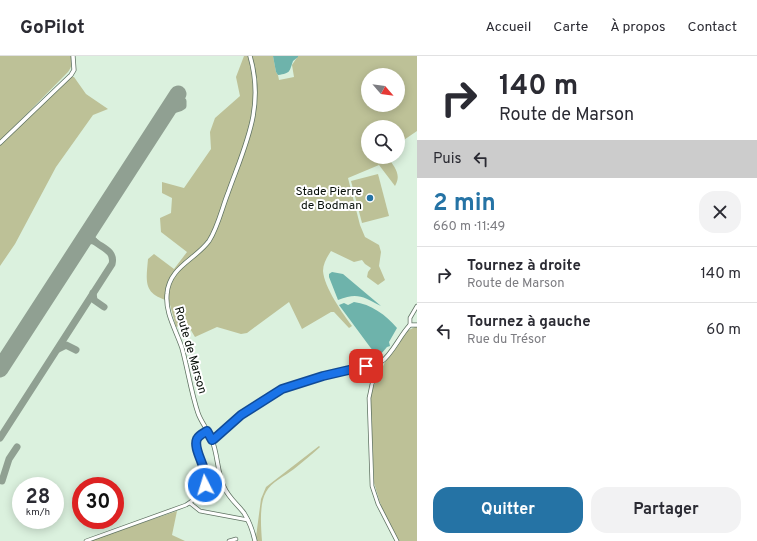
<!DOCTYPE html>
<html lang="fr">
<meta charset="utf-8">
<style>
:root{--surface:#fff;--page:#f2f2f3;--text:#2b2b33;--muted:#7c7c81;--line:#e1e1e2;--accent:#2573a5}
body{margin:0;font-family:Overpass,sans-serif;background:var(--page);color:var(--text);height:100vh;display:flex;flex-direction:column;font-size:15px;white-space:nowrap}
*{box-sizing:border-box;margin:0}
p{font-size:13px;color:var(--muted)}
.icon{flex:none;width:22px;height:22px;fill:none;stroke:currentColor;stroke-width:2;stroke-linecap:round;stroke-linejoin:round}
.map{position:relative;flex:1;overflow:hidden}
.sheet{display:flex;flex-direction:column;background:var(--surface);width:340px}
.sheet>*{flex:none}
.hud{background:#fff;color:var(--text);overflow:hidden}
.needle{width:26px;rotate:118deg}
.controls{position:absolute;left:361px;top:12px;display:grid;gap:8px}
.controls a{display:grid;place-items:center;width:44px;height:44px;border-radius:50%;background:var(--surface);box-shadow:0 2px 10px #0003;font-size:20px}
.speed{position:absolute;left:12px;top:421px;display:flex;gap:8px;font-size:20px;font-weight:700;text-align:center}
.speed>*{display:grid;place-content:center;width:52px;height:52px;border-radius:50%;background:var(--surface);box-shadow:0 2px 10px #0003;line-height:1}
.speed small{font-size:10px;font-weight:400}
.speed .limit{border:6px solid #d22;background:#fff;color:#111}
.pin{position:absolute;display:grid;place-items:center;width:34px;height:34px;color:#fff;margin:-17px;border-radius:8px;box-shadow:0 2px 6px #0006}
.me{position:absolute;width:44px;margin:-22px;rotate:355deg;stroke-linejoin:round;filter:drop-shadow(0 0 3px #0008)}
.turn{display:flex;align-items:center;gap:14px;height:84px;padding:0 16px;font-size:18px}
.turn .icon{width:52px;height:52px;stroke-width:2.5}
.turn b{display:block;font-size:28px;line-height:34px}
.then{display:flex;align-items:center;height:38px;padding:0 16px;background:#0003;gap:8px;font-size:15px}
.round{display:grid;place-items:center;flex:none;width:42px;height:42px;border-radius:16px;background:var(--page)}
.overview{display:flex;align-items:center;justify-content:space-between;height:68px;padding:0 16px}
h1{font-size:24px;font-weight:700;line-height:30px;color:var(--accent)}
.button{display:flex;gap:8px;margin-top:auto;padding:8px 16px}
.button a{flex:1;height:46px;border-radius:16px;background:var(--accent);color:#fff;font-size:16px;font-weight:700;line-height:46px;text-align:center}
.button a+a{background:var(--page);color:var(--text)}
ul{padding:0;list-style:none}
li{display:flex;align-items:center;gap:12px;height:56px;padding:0 16px;border-top:1px solid var(--line)}
li div{flex:1}
li b{display:block;font-size:15px}
li em{font-style:normal}
header{display:flex;align-items:center;gap:24px;box-sizing:border-box;height:56px;padding:0 20px;background:var(--surface);border-bottom:1px solid var(--line)}
header strong{font-size:19px}
nav{display:flex;gap:22px;margin-inline-start:auto;font-size:14px}
main{display:flex;flex:1;min-height:0}
.map>svg:first-child{display:block}
.green{fill:#bdc197;fill-rule:evenodd}
.water{fill:#6eb3ab}
.lines{fill:none;stroke-linecap:round;stroke-linejoin:round}
.taxiway{stroke:#90a092;stroke-width:7}
.runway{stroke:#90a092;stroke-width:17}
.minor-casing{stroke:#5f7262;stroke-width:4.5}
.tertiary-casing{stroke:#5f7262;stroke-width:5}
.minor{stroke:#fff;stroke-width:3}
.tertiary{stroke:#fff;stroke-width:3.5}
.route-casing{stroke:#114b97;stroke-width:10}
.route{stroke:#1a73e8;stroke-width:7}
.poi-dot{fill:#2573a5;stroke:#fff;stroke-width:1.5}
.labels{text-anchor:middle;stroke-width:4;stroke-linejoin:round;paint-order:stroke}
.poi-label{font-size:12px;fill:#080f09;stroke:#fff;text-anchor:end}
.street-label{font-size:12px;fill:#080f09;stroke:#fff}
</style>
<header>
<strong>GoPilot</strong>
<nav><a>Accueil</a><a>Carte</a><a>À propos</a><a>Contact</a></nav>
</header>
<main>
<div class="map">
<svg width="417" height="485" viewBox="0 0 417 485">
<rect width="100%" height="100%" fill="#dbf1de"/>
<g class="green">
<path d="M0,0H72C72,6 72,11 68,16L0,85Z"/>
<path d="M244,0H273L276,16L278,19L279,24L294,21L292,9L298,0H417V75L398,88V71H368V101H388C394,111 402,118 395,130L379,109L348,122L360,169L365,181L379,189L381,196L379,210L385,224L378,229L367,221L368,216L371,212L365,208L362,204L354,206L331,195C327,201 323,208 323,215C324,231 343,258 352,270L349,272L334,256H331L302,273L289,246L247,277L241,278L217,271L195,281L186,266L176,271L169,245C143,238 146,226 148,203L154,198L174,213L187,196L161,176L160,162L171,157L172,142L162,137V126L184,132L211,93L210,76L215,62L240,40L236,21ZM368,19H398V49H368Z"/>
<path d="M71,21H74L86,38L108,53L93,59L56,111L15,188L0,210V89Z"/>
<path d="M378,118L389,160L362,167L351,125Z"/>
<path d="M417,270V485H398L382,453L374,427L371,358V336L385,306L398,286L407,275Z"/>
<path d="M319,390L320,391C312,398 303,406 294,413C285,420 271,426 266,436C259,447 261,472 262,485H257L256,481L261,443L266,431Z"/>
<path d="M177,455L172,479L185,485H88Z"/>
</g>
<g class="water">
<path d="M273,0H298V1L293,5C289,16 291,17 278,19L276,16Z"/>
<path d="M332,216L343,218L381,250C363,241 358,236 338,244L329,221V218Z"/>
<path d="M354,246C371,248 386,259 397,272L389,286L390,290L387,291L381,298L375,297L370,291L339,249L344,247L348,249Z"/>
</g>
<g class="lines">
<g class="taxiway">
<path d="M164,60C171,51 176,56 183,50V45L176,41"/>
<path d="M81,188L87,184L94,185"/>
<path d="M93,237L94,244L104,251"/>
<path d="M58,293L66,289L76,294"/>
<path d="M0,382L112,208C117,189 86,191 91,173"/>
<path d="M2,425L9,403L17,391"/>
</g>
<path class="runway" d="M0,313L178,38"/>
<g class="minor-casing">
<g id="minor">
<path d="M410,269V262L417,250"/>
<path d="M381,306L372,328L369,342L372,430L378,448L397,485"/>
<path d="M190,447L200,455L248,464"/>
<path d="M86,485L186,449C196,443 207,432 206,420L196,385L199,380L207,375"/>
<path d="M229,485L236,483"/>
</g>
</g>
<g class="tertiary-casing">
<g id="tertiary">
<path d="M250,0C265,52 245,89 228,137C222,152 218,171 209,185C195,204 169,211 167,238C165,257 176,274 182,292C188,314 191,336 198,357C201,366 208,374 212,384C218,399 217,416 224,431C228,441 237,448 244,457C249,465 253,476 255,485"/>
<path d="M0,87L71,19L74,14L73,0"/>
<path d="M212,384L218,381L241,359L282,333L323,320L381,306C392,299 400,279 410,269H417"/>
</g>
</g>
<use href="#minor" class="minor"/>
<use href="#tertiary" class="tertiary"/>
</g>
<g class="lines">
<g class="route-casing">
<path id="route" d="M205,429C210,415 192,394 197,383C199,379 204,377 207,375L212,384L214,383L241,359L282,333L323,320L366,310"/>
</g>
<use href="#route" class="route"/>
</g>
<circle class="poi-dot" cx="370" cy="142" r="4"/>
<g class="labels">
<g class="poi-label">
<text x="362" y="139">Stade Pierre<tspan x="362" dy="14">de Bodman</tspan></text>
</g>
<g class="street-label">
<text transform="translate(191 294) rotate(74)" y="4">Route de Marson</text>
</g>
</g>
</svg>
<div class="controls">
<a><svg class="needle" viewBox="-14 -14 28 28"><path d="M0-13l5 13h-10z" fill="#e53935"/><path d="M0 13l5-13h-10z" fill="#7c7c81"/></svg></a>
<a><svg class="icon" aria-label="search" viewBox="0 0 24 24"><circle cx="10" cy="10" r="6"/><path d="M15 15l6 6"/></svg></a>
</div>
<div class="speed"><div>28<small>km/h</small></div><div class="limit">30</div></div>
<div class="pin" style="left:366px;top:310px;background:#d93025"><svg class="icon" aria-label="arrive" viewBox="0 0 24 24"><path d="M6 21V4h12l-3 4 3 4H6"/></svg></div>
<svg class="me" style="left:205px;top:429px" viewBox="-20 -20 40 40"><circle r="17" fill="#1a73e8" stroke="#fff" stroke-width="3"/><path d="M0-11L8 9 0 5-8 9z" fill="#fff"/></svg>
</div>
<section class="sheet">
<div class="hud">
<div class="turn"><svg class="icon" aria-label="right" viewBox="0 0 24 24"><path d="M7 20v-9h11M14 6l5 5-5 5"/></svg><div><b>140 m</b>Route de Marson</div></div>
<div class="then">Puis<svg class="icon" aria-label="left" viewBox="0 0 24 24"><path d="M17 20v-9H6M10 6l-5 5 5 5"/></svg></div>
</div>
<div class="overview"><div><h1>2 min</h1><p>660 m · 11:49</p></div><a class="round"><svg class="icon" aria-label="close" viewBox="0 0 24 24"><path d="M6 6l12 12M18 6L6 18"/></svg></a></div>
<ul>
<li><svg class="icon" aria-label="right" viewBox="0 0 24 24"><path d="M7 20v-9h11M14 6l5 5-5 5"/></svg><div><b>Tournez à droite</b><p>Route de Marson</p></div><em>140 m</em></li>
<li><svg class="icon" aria-label="left" viewBox="0 0 24 24"><path d="M17 20v-9H6M10 6l-5 5 5 5"/></svg><div><b>Tournez à gauche</b><p>Rue du Trésor</p></div><em>60 m</em></li>
</ul>
<div class="button"><a>Quitter</a><a>Partager</a></div>
</section>
</main>
